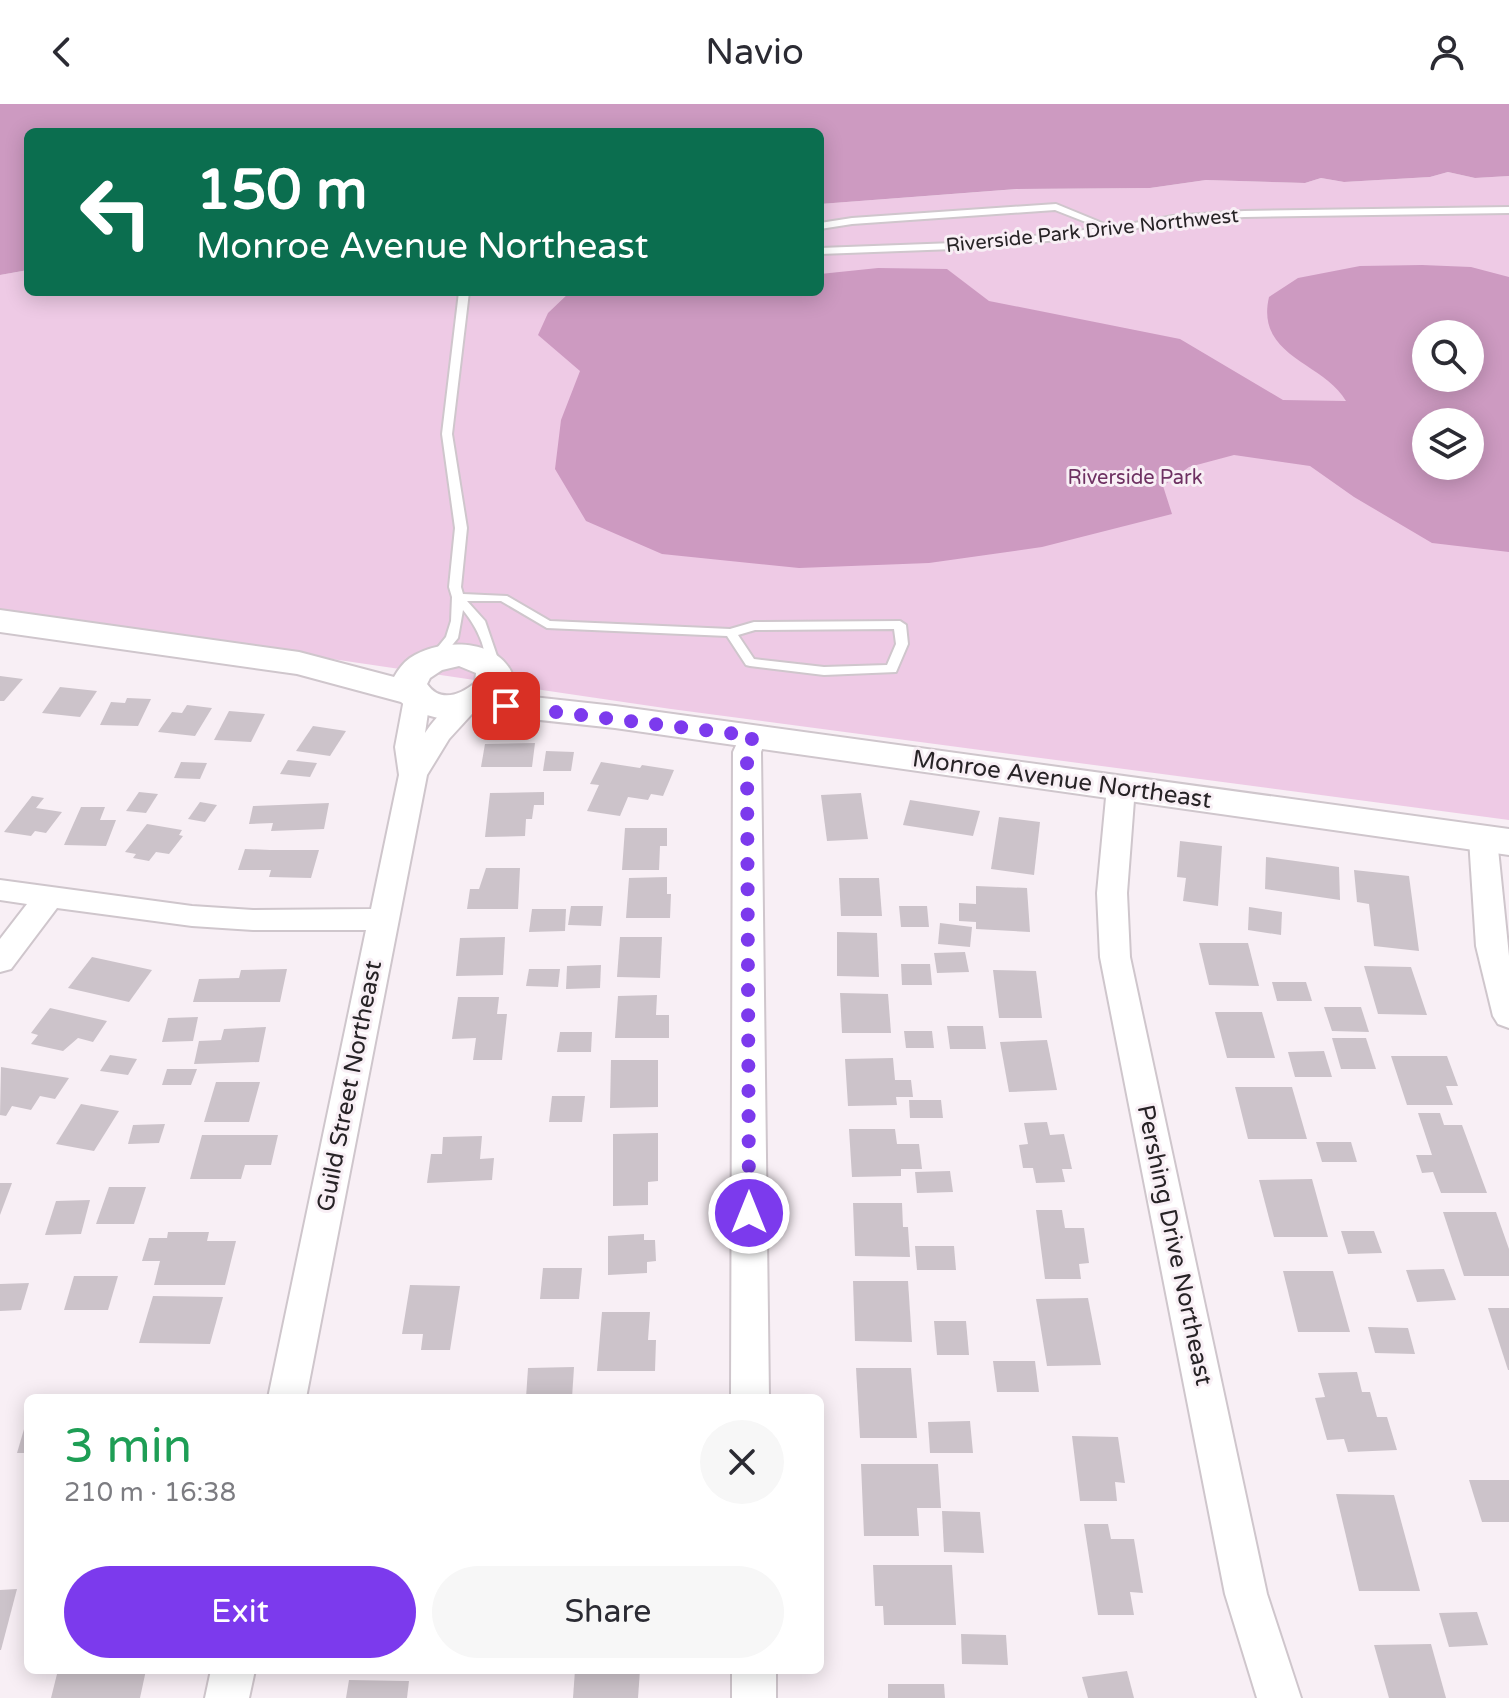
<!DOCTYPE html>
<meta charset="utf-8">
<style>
:root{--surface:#fff;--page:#f7f7f7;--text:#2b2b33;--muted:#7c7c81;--accent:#7c3aed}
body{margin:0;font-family:"Varela Round",sans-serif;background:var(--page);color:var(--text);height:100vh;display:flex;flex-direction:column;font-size:30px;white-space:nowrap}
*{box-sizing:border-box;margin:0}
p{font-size:26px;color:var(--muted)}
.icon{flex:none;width:44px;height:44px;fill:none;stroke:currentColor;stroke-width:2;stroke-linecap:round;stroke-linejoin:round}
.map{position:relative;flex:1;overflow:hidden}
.side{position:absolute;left:24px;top:1290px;width:800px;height:280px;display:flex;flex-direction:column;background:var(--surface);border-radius:12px;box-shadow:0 4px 20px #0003}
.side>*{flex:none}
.guide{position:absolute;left:24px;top:24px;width:800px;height:168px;border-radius:12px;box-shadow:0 4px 20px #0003;background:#0b6e4f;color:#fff;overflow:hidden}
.controls{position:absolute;left:1412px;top:216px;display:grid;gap:16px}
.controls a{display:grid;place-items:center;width:72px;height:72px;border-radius:50%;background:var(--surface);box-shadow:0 4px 20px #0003;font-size:40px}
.pin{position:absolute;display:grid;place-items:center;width:68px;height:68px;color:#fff;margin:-34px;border-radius:16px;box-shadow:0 4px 12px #0006}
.me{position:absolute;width:88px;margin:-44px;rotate:0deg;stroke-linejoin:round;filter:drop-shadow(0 0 6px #0008)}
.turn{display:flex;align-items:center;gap:28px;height:168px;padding:0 40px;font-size:36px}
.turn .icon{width:104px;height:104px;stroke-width:2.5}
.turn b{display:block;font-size:56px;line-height:68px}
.round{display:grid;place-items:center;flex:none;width:84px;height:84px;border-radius:42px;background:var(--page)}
.overview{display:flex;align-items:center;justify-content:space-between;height:136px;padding:0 40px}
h1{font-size:48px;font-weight:600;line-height:60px;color:#1e9e55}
.cta{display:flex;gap:16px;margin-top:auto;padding:16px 40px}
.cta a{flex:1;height:92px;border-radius:48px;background:var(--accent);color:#fff;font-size:32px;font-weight:600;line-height:92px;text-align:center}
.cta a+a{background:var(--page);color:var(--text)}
header{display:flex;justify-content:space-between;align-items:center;height:104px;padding:0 40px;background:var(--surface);font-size:36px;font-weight:600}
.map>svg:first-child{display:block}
.green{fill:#eecae5;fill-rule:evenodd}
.water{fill:#cd9ac1;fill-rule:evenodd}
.building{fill:#ccc3ca}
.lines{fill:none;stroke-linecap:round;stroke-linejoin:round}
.service-casing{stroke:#cfc6cc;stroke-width:4}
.minor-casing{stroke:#cfc6cc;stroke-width:4}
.secondary-casing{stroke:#cfc6cc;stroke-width:4}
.service{fill:#fff;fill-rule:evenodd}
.minor{fill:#fff;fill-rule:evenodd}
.secondary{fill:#fff;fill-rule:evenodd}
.route{stroke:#7c3aed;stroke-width:14;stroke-dasharray:0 25.2}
.labels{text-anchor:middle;stroke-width:6;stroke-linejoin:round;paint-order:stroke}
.far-street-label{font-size:20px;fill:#272326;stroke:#f8eff5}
.far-park-label{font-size:20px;fill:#6e3162;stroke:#f8eff5}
.street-label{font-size:24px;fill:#272326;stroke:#f8eff5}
</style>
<header><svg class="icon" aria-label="back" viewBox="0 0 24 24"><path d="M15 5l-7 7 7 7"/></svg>Navio<svg class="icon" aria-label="person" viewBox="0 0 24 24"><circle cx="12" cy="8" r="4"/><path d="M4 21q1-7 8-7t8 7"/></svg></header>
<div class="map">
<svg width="1509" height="1594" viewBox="0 0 1509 1594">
<rect width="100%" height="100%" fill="#f8eff5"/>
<path class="green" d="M1448,68L1475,74L1509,72V716L671,605L0,506V171L28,166V188H820V100L1018,85L1150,84L1206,76L1305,79L1321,74L1344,78L1430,73ZM1426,230H1470V274H1426ZM1426,318H1470V362H1426Z"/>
<g class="water">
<path d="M0,0H1509V72L1475,74L1448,68L1430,73L1344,78L1321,74L1305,79L1206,76L1150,84L1017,85L820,100V28H28V166L0,171Z"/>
<path d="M1422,161L1471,163L1509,173V448L1432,439L1354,393L1310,362L1234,351L1189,363L1163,382L1172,410L1042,443L929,459L799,464L662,450L586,417L555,365L561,316L580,267L538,231L548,209L570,188H820V170L878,164L947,165L989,197L1180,235L1283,296L1346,297C1324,258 1255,253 1269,193L1298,174L1360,162ZM1426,230H1470V274H1426ZM1426,318H1470V362H1426Z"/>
</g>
<g class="building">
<path d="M0,572L23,575L4,597H0Z"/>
<path d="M60,583L97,587L80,613L42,609Z"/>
<path d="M127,594L151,595L138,622L100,621L111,598L125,599Z"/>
<path d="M187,601L212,604L195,632L158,628L172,608L182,609Z"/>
<path d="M229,607L265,610L251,638L214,636Z"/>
<path d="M313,622L346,627L330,652L296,647Z"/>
<path d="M535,639L532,663H481L485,640Z"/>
<path d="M546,647L574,648L571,667H543Z"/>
<path d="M288,656L317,659L310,673L280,670Z"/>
<path d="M181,658L207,659L200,675L174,674Z"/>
<path d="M601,658L640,664L642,661L674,666L663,692L651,690L648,696L628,693L620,712L587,707L599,681L590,680Z"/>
<path d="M139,688L158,690L146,709L126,707Z"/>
<path d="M544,688V701H534L532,715H526L525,732L485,733L490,689Z"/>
<path d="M861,689L868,735L827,737L821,691Z"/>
<path d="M32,692L44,694L36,704L62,708L46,729L35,727L31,732L4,728Z"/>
<path d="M910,696L980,707L973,732L903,721Z"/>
<path d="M200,698L217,701L205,718L188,715Z"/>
<path d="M329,699L324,725L271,727L273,719L249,720L253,702Z"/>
<path d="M81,703H105L100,716H116L106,742L64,741Z"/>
<path d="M999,713L1040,718L1034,771L991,765Z"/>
<path d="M147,720L182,726L179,731L183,732L169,750L156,748L149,757L133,754L136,750L125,748Z"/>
<path d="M625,724H667V742H660L659,766H622Z"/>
<path d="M1180,737L1222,742L1218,802L1183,797L1186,774L1177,773Z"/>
<path d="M245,745L270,746H319L311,774L269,773L271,766H238Z"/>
<path d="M1266,753L1339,763L1340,796L1265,785Z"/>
<path d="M486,764H520L518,805H467L470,785H479Z"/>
<path d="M1354,766L1409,772L1419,847L1374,842L1369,800L1357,798Z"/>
<path d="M667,773V790H671L670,814H626L629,774Z"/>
<path d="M839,774H879L882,812H841Z"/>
<path d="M976,782L1027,784L1030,828L976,825V818L959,817V799L976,800Z"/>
<path d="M571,802H603L601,822L568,821Z"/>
<path d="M899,802H927L929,823H901Z"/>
<path d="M1249,803L1282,808L1281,831L1248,826Z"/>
<path d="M532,805H566L565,827L529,828Z"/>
<path d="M940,819L972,823L970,843L938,840Z"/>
<path d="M837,828L877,829L879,873L837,872Z"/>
<path d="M505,833L503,871L456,872L460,834Z"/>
<path d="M620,833H662L660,874L617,873Z"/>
<path d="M1199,839H1248L1259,882L1209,881Z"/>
<path d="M965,848L969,868L937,869L934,849Z"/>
<path d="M92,853L152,866L129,898L68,884Z"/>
<path d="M901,860H930L932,881H902Z"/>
<path d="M601,861L600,884L566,885L567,862Z"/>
<path d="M1364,862L1411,863L1427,911L1378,910Z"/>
<path d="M287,865L280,898H193L199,875L239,874L241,866Z"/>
<path d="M529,865H560L558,883L526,882Z"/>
<path d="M993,866L1036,867L1042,914H999Z"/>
<path d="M1272,878H1306L1312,897H1277Z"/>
<path d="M840,889L888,890L891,929H842Z"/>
<path d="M657,891L656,911H669V934H615L618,892Z"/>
<path d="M458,893H499L497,910H507L502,956H473L476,934L452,935Z"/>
<path d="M1324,903H1361L1369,928L1332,927Z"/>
<path d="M50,904L107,917L93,938L78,934L63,947L31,940L38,931L31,929Z"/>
<path d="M1215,908H1262L1275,954H1227Z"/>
<path d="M198,913L193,937L162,938L168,914Z"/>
<path d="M947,922H983L986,945H950Z"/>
<path d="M266,923L259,958L194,960L199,937L221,936L224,925Z"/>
<path d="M904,927H932L934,944H906Z"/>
<path d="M560,928H592L591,948H557Z"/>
<path d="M1332,934H1366L1376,965H1341Z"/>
<path d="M1047,936L1057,986L1009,988L1000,938Z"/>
<path d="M1324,947L1332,973H1295L1288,948Z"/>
<path d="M110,951L137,955L128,971L100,967Z"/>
<path d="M1391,952H1447L1458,982H1446L1453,1001H1407Z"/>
<path d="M893,954L895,976H911L913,993H896L897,1001L848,1002L845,955Z"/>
<path d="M611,956H658V1003L610,1004Z"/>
<path d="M1,963L69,974L55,995L40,992L31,1006L12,1002L6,1012L0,1011Z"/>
<path d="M167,965H197L191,981H162Z"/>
<path d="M216,978H260L249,1018H204Z"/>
<path d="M1235,983H1292L1307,1035H1248Z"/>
<path d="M552,992H585L582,1018H549Z"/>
<path d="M909,996H941L943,1014H910Z"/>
<path d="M81,1000L119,1007L94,1047L56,1040Z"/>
<path d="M1418,1009H1440L1444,1021H1462L1487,1089H1441L1433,1068L1422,1069L1416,1051H1432Z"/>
<path d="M1047,1018L1050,1031L1064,1030L1072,1065H1062L1065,1078L1036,1079L1033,1064H1023L1019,1041L1028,1040L1024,1019Z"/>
<path d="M165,1020L159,1039L128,1040L133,1021Z"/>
<path d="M849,1025H895L897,1040H919L922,1065H901V1072L852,1073Z"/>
<path d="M658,1029V1077L648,1078V1101L613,1102V1030Z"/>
<path d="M202,1031H278L271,1061H245L241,1075H190Z"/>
<path d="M482,1032L480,1055L494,1054L492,1076L427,1079L431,1050H442L443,1033Z"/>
<path d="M1316,1038H1351L1357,1058H1322Z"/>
<path d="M950,1067L953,1088L917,1089L915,1068Z"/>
<path d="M1312,1075L1328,1133H1274L1259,1076Z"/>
<path d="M0,1079H12L0,1111Z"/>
<path d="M109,1083H146L134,1120H96Z"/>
<path d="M90,1096L81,1130L45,1131L56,1097Z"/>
<path d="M853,1099H902L903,1123H908L910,1153L855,1152Z"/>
<path d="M1036,1106H1062L1065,1124H1084L1089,1159L1079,1160L1081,1175H1045Z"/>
<path d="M1443,1108H1496L1509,1145V1172H1464Z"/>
<path d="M1341,1127H1374L1382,1149L1348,1150Z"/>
<path d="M168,1128H209L207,1137H236L225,1181H154L160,1157H142L149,1134H167Z"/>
<path d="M644,1130V1136H655L656,1157L647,1158V1169L608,1171V1132Z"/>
<path d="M915,1142H954L956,1166H917Z"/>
<path d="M543,1164H582L579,1195H540Z"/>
<path d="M1444,1165L1456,1196L1417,1198L1406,1166Z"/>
<path d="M1283,1167H1333L1350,1228H1298Z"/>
<path d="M74,1172H118L108,1206H64Z"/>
<path d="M853,1177H908L912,1238L855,1237Z"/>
<path d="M29,1179L21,1206L0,1207V1180Z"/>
<path d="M410,1181L460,1182L450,1246H421L423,1230H402Z"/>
<path d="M153,1192L223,1193L210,1240L139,1239Z"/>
<path d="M1088,1194L1101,1261L1047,1262L1036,1195Z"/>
<path d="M1488,1204H1509V1266H1508Z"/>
<path d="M602,1208H650L648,1236H656L655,1267H597Z"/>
<path d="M934,1217H966L969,1251H937Z"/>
<path d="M1368,1223L1408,1224L1415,1250L1375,1249Z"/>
<path d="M993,1257H1035L1039,1288H997Z"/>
<path d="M574,1263L572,1294H526L528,1264Z"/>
<path d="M856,1264H911L917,1334H860Z"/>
<path d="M1357,1268L1362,1288H1370L1377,1313H1387L1397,1346L1348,1348L1344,1335L1327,1336L1315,1294L1325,1293L1318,1269Z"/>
<path d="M27,1315L28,1349H17Z"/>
<path d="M970,1317L973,1349H930L928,1318Z"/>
<path d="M1072,1332L1118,1333L1125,1379L1115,1378L1117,1397H1080Z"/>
<path d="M861,1360H938L941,1404H917L919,1432H864Z"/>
<path d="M1469,1376H1509V1418H1482Z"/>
<path d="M1336,1390L1394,1391L1420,1487H1359Z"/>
<path d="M942,1407L980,1408L984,1449L944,1448Z"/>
<path d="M1084,1420H1108L1111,1435H1134L1143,1489L1130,1488L1134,1511H1098Z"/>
<path d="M873,1461H952L956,1521H884L883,1502H875Z"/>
<path d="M17,1485L1,1546H0V1486Z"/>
<path d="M1477,1508L1488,1541L1449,1543L1439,1509Z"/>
<path d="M961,1530L1006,1531L1008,1561L962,1560Z"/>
<path d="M1431,1540L1446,1594H1389L1374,1541Z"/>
<path d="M58,1566H146L140,1594H51Z"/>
<path d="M575,1566H640L638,1594H573Z"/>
<path d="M1127,1567L1134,1594H1088L1082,1573Z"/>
<path d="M349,1576L409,1577L407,1594H346Z"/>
<path d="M888,1580H944L945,1594H888Z"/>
</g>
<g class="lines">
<g class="service-casing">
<g id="service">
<path d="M1056,100L1112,123L1173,112L1244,107L1509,103V109L1244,113L1173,118L1076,134L981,144L820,150V144L981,138L1101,124L1055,106L852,120L820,125V119L852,114Z"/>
<path d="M459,188H469L452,330L467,424L461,483L463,490L507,492L550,517L730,525L754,518L900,517L906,521L908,540L896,568L824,571L750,562L746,561L727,532L547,524L501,497H467L485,517L498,555L494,565H486L484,562C489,545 474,519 463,506L458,534L439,557H431L429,554L446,533L451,517L452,493L449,483L455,424L442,330ZM894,525L896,540L887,561L824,563L754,555L738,531L755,526Z"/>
</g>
</g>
<g class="minor-casing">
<g id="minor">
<path d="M417,587L426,589L430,595L425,629C436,613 456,589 477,594L481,600L449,635L427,671L306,1294H268L366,826H253L192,822L57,804L11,865L0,868V835L27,800L0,796V776L192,802L253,806L371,805L399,671L395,643L404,595L408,589Z"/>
<path d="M753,624L763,626L767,632L761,648L769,1294H731L733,648L743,626Z"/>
<path d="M1121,674L1131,677L1135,683L1127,789L1130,853L1267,1490L1301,1594H1257L1225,1490L1100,853L1097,789L1107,683L1111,677Z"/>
<path d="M1483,725L1493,728L1497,735L1509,852V924L1498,920L1493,912L1476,842L1469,735L1473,728Z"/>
<path d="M211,1566H255L249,1594H205Z"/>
<rect x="732" y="1566" width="44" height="28"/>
</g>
</g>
<g class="secondary-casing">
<path id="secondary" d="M0,506L299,548L394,573C398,566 403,559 410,554C441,533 502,534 514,575L505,590L615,602L1509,725V751L615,624L474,609L438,614L412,607L401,598L297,570L0,528ZM459,562L476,569L475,579C460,591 440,599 427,580L430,574L442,566Z"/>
</g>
<use href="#service" class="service"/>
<use href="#minor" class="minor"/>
<use href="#secondary" class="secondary"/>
</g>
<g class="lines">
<path class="route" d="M506,602L753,632L747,648L749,1109"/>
</g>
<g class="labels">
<g class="far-street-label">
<text transform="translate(1092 126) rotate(-6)" y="7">Riverside Park Drive Northwest</text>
</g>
<g class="far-park-label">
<text x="1135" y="380">Riverside Park</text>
</g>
<g class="street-label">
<text transform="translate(1062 675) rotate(8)" y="8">Monroe Avenue Northeast</text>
<text transform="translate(349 982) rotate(-79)" y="8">Guild Street Northeast</text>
<text transform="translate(1175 1141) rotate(78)" y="8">Pershing Drive Northeast</text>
</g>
</g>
</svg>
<div class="controls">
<a><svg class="icon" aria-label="search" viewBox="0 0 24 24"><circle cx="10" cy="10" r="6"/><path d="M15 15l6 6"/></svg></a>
<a><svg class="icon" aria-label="layers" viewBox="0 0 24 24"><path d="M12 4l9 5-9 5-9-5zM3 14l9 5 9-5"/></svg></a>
</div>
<div class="pin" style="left:506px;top:602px;background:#d93025"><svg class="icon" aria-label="arrive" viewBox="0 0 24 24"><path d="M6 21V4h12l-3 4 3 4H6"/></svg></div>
<svg class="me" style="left:749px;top:1109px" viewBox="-20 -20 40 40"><circle r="17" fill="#7c3aed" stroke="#fff" stroke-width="3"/><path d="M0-11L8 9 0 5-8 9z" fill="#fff"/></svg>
<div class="guide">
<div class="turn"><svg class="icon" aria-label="left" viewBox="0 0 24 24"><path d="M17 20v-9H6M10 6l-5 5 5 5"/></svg><div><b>150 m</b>Monroe Avenue Northeast</div></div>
</div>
<section class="side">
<div class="overview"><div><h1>3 min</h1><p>210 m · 16:38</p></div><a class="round"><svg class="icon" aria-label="close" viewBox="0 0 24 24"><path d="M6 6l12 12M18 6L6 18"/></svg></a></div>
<div class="cta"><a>Exit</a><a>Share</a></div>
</section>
</div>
